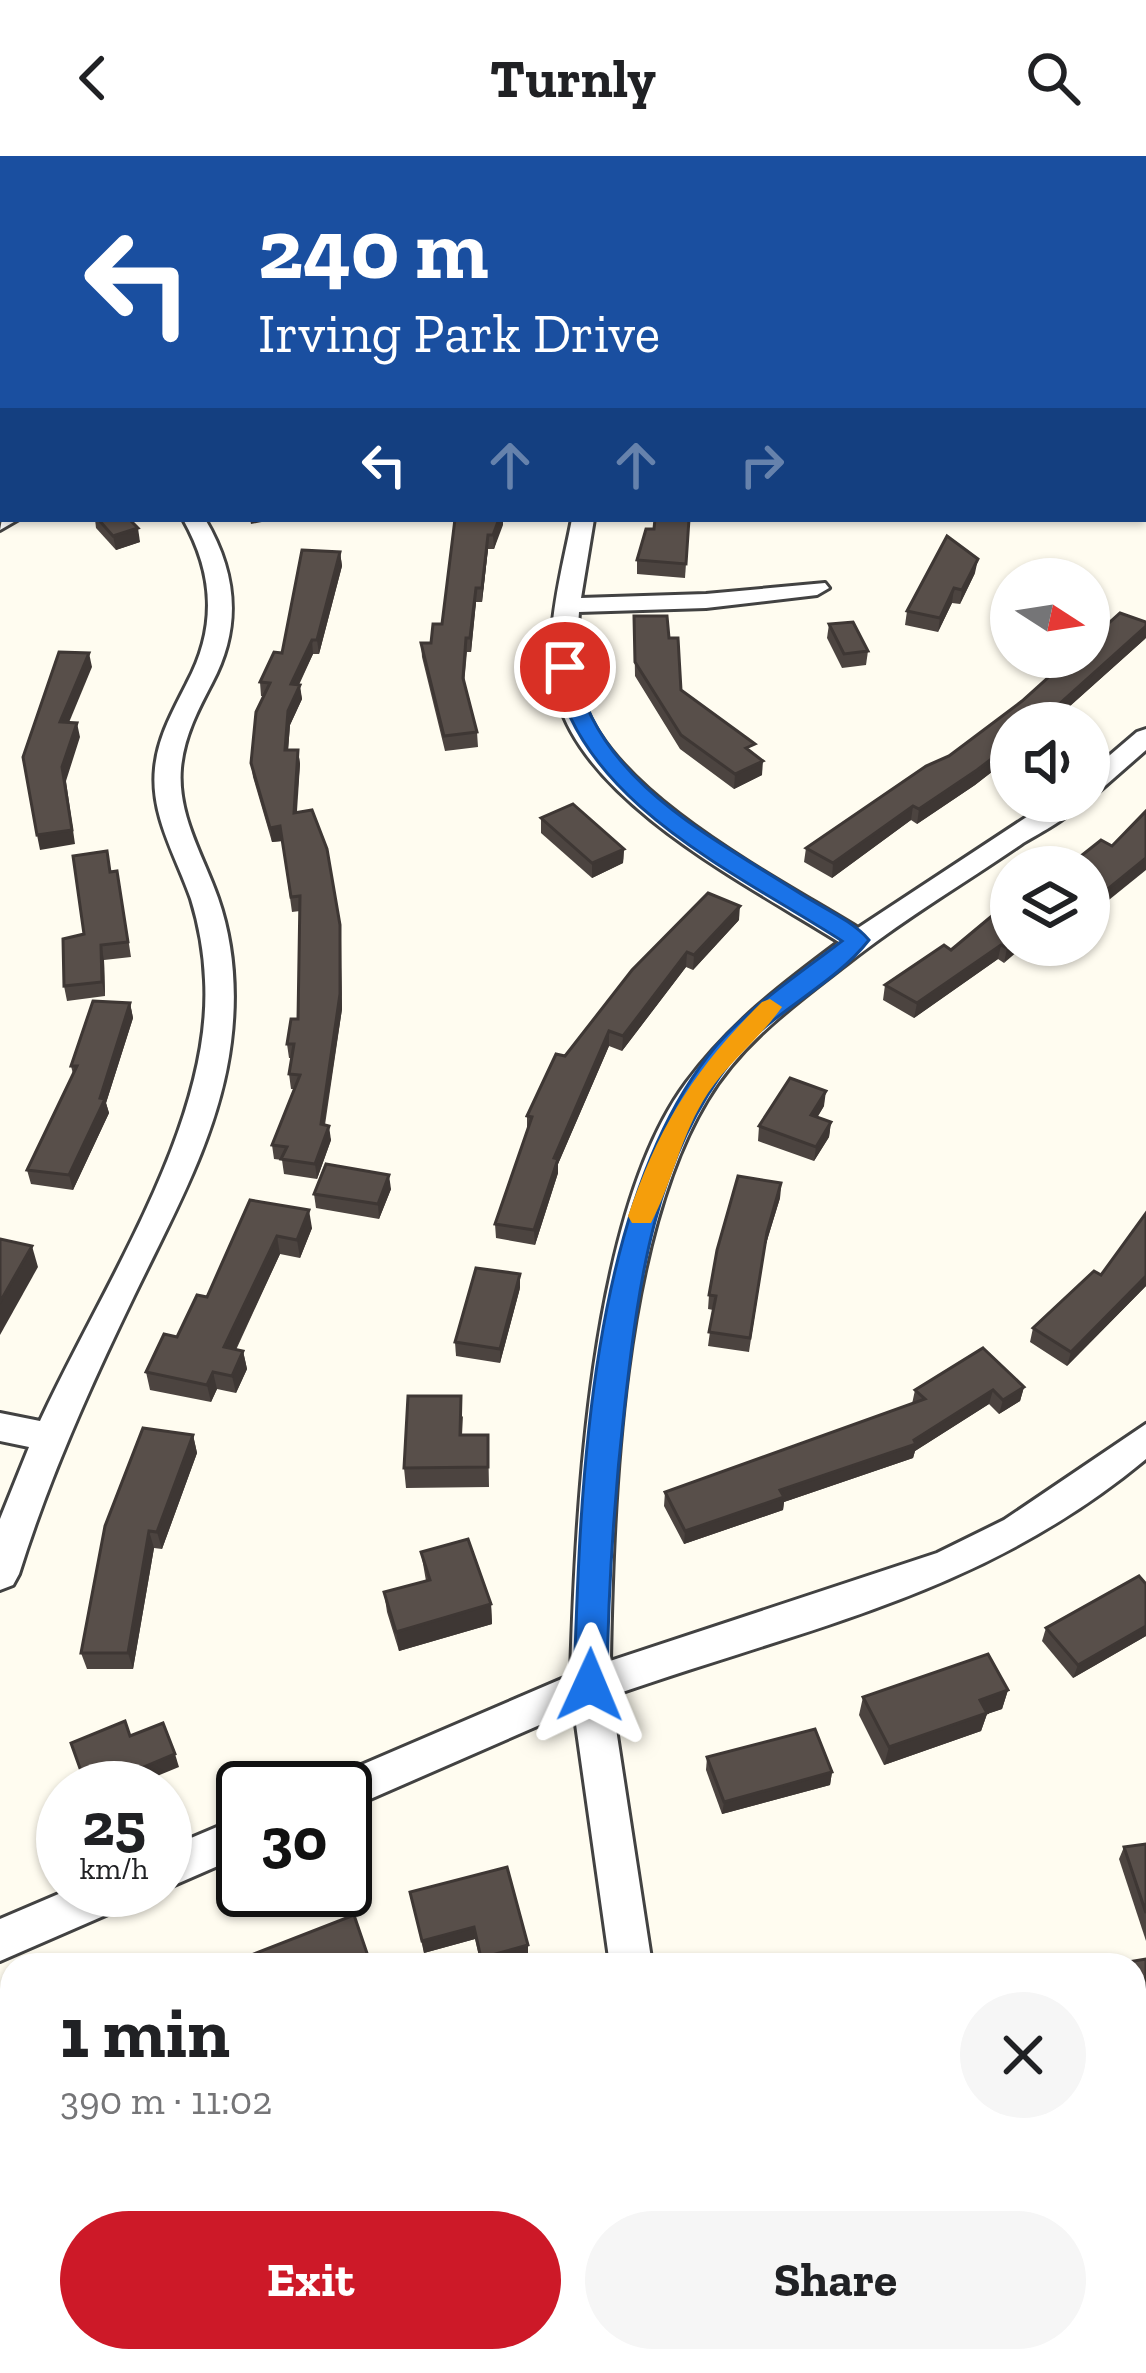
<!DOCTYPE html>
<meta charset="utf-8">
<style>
:root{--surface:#fff;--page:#f6f6f6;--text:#202124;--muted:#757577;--accent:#cd1928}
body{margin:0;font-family:"Zilla Slab",serif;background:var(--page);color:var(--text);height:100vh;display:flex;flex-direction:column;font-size:45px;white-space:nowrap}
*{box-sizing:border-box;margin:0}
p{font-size:39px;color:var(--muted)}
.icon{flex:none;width:66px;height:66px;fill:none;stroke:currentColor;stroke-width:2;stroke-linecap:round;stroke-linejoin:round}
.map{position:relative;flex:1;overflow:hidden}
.panel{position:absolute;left:0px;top:1797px;width:1146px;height:420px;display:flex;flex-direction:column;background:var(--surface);border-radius:36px 36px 0 0;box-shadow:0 3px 9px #0004}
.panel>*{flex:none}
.guide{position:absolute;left:0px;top:0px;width:1146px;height:366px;box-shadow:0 3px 9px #0004;background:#1a4fa0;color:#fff;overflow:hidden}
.needle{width:78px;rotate:102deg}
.buttons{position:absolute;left:990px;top:402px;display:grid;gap:24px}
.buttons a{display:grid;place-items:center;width:120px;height:120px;border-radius:50%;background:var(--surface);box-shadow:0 3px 9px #0004;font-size:60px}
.speed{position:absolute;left:36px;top:1605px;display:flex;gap:24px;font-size:60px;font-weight:700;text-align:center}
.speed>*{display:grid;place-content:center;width:156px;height:156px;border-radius:50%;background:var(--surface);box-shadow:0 3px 9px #0004;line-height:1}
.speed small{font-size:30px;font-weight:400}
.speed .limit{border:6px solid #111;border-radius:18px;background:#fff;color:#111}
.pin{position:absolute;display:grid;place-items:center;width:102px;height:102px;color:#fff;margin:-51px;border:6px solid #fff;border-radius:50%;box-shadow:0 3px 12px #0007}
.me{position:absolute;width:132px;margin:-66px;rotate:1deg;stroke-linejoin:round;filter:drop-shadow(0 0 9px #0008)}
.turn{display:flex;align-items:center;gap:42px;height:252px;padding:0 60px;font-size:54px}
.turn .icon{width:156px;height:156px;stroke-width:2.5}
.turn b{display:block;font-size:84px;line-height:102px}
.lanes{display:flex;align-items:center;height:114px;padding:0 60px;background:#0003;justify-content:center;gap:60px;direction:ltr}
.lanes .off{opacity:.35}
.round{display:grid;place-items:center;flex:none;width:126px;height:126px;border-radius:63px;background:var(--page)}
.overview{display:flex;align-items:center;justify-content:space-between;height:204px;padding:0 60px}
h1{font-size:72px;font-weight:700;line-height:90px}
.cta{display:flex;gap:24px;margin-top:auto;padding:24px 60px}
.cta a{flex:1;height:138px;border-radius:72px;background:var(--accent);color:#fff;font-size:48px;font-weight:700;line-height:138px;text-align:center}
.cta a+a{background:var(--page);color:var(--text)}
header{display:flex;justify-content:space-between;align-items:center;height:156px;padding:0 60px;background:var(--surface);font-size:54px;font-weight:700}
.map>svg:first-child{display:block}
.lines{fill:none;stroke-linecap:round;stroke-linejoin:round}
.lane-casing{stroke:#424242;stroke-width:6}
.street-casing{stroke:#424242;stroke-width:6}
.primary-casing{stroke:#202020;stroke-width:6}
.lane{fill:#fff;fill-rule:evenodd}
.street{fill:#fff;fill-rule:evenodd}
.primary{fill:#ffd260;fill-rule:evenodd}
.wall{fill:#4c4440}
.shaded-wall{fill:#3e3734}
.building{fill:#584f4a;stroke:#3e3734;stroke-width:3}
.route{fill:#1a73e8;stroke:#114b97;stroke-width:3}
.slow{fill:#f59e0b}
</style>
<header><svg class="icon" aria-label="back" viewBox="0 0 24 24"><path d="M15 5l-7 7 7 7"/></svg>Turnly<svg class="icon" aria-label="search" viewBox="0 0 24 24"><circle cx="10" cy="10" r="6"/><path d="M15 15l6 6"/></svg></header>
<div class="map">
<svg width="1146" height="2217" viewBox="0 0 1146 2217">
<rect width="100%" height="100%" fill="#fffcf0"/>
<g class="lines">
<g class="lane-casing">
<path id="lane" d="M294,0H302L303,3H295Z"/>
</g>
<g class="street-casing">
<g id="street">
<path d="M109,0H134L107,3Z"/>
<path d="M668,0H689L666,3Z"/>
<rect x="0" y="52" width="3" height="11"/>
<path d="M1143,326L1146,327V341L1143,340Z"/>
<path d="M3,357V363H19L0,374Z"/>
<path d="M183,363H205C237,417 242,471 212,527C198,554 184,580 181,612C177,659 203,699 218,742C234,788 237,838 231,886C220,977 173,1059 134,1140C90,1231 49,1322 19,1418L13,1429L0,1434V1363L29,1291L0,1285V1257L40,1265C99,1136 213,968 205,824C204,797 199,769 191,743C176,700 150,659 155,612C158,581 173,555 187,527C217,471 214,418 183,363Z"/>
<path d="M572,363H594L581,442L706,438L825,427L829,432L817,439L706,452L579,456C577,485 574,519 584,547C616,640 777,722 858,772L1051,645H1082C1068,663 1043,675 1023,687C968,725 910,759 857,800C802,843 743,883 707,944C622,1085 613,1342 610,1505L937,1397L1004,1364L1146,1268V1303C981,1440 807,1471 611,1540L652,1809H610L574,1554L345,1654V1632H326L331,1622L571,1519C576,1357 589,1058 686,927C730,868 780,830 839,786C752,731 588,649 558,544C541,487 561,420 572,363Z"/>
<path d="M1146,573V594L1098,636L1089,638V617L1137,576Z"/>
<path d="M243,1660V1699L165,1733V1693Z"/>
<path d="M68,1734H137L131,1748L0,1805V1763Z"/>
<path d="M665,2205H713L714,2217H666Z"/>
</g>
</g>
<g class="primary-casing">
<g id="primary">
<path d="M1146,2124V2198L1134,2201V2127Z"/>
<path d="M956,2205H1053L1048,2217H951Z"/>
</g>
</g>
<use href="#lane" class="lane"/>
<use href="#street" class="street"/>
<use href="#primary" class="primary"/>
</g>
<g class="wall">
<path d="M95,363H129L140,386L116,394L96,372Z"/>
<path d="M455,363H503L494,393H488L482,446H476L471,496H467L464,528L477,576L478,591L445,595L422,501L421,487H431L442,468Z"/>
<path d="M689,363L685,422L637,418V404L654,373Z"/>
<path d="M340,396L342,410L319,498H313L299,529L302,543L290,569L288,594H298L300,608L296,656L341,784L342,853L325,969L331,984L317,1023L284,1018L282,1004L274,1003L272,989L295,933H291L289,918L292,902H289L287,888L298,863L300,755L292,756L282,685L272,686L253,621L251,607L263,540H261L260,526L282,497Z"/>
<path d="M975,417L960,448L952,447L938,476L905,469L907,455Z"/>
<path d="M634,460L669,482L681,534L754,598L762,619L734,633L680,593L635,520Z"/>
<path d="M829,468L868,495L866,509L842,512L827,482Z"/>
<path d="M1146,482L1051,567H1011V601L975,629L917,668L911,664L832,722L804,706L806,692L949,600Z"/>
<path d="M541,662L624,693L623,707L592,722L541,677Z"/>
<path d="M1112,690L1094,756L1089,753V711Z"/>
<path d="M111,716L120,730L131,801L104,804L105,840L67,845L64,830Z"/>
<path d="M1011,744V789L1004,807L998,803L914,862L883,844L885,829L951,794Z"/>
<path d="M739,764L693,814L686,811L622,895L609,890L558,1008V1017L535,1089L496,1082L495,1068L527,974V960L565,900L632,814Z"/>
<path d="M130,847L133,862L106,947L109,957L73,1034L31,1028L27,1014L73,918L71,910Z"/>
<path d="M824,950L817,962L831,966L829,981L814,1005L758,985L759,970Z"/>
<path d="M781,1027L780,1042L765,1091L749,1196L708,1190L713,1154L708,1153L709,1139Z"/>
<path d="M391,1033L379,1063L316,1052L314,1038Z"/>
<path d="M250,1044L312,1072L300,1102L280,1098L236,1194L243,1195L247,1213L236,1237L217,1233L211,1246L150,1234L146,1216L177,1181L207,1141Z"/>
<path d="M1146,1057V1130L1067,1210L1030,1186L1033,1172L1101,1119Z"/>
<path d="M520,1132L500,1207L456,1200L455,1186Z"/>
<path d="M1024,1231L1020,1245L999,1258L989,1248L915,1295L913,1302L784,1346L783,1354L684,1388L664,1350L665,1336L912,1248L915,1234Z"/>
<path d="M463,1260L462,1279H488L489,1331L406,1332L404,1312Z"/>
<path d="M193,1279L197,1297L162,1393L154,1392L133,1513H87L81,1497Z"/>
<path d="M421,1396L491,1448L492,1468L399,1495L387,1456L384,1436L426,1425Z"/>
<path d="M1146,1428V1480L1073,1522L1042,1485L1046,1472Z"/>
<path d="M1008,1534L1002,1553L987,1558L981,1575L884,1609L859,1559L863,1541Z"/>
<path d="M707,1601L832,1616L830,1629L722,1658L706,1614Z"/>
<path d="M1146,1688V1785L1119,1703L1124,1691Z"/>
<path d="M410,1736L528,1800L497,1809H481L475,1783L424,1797Z"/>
<path d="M1146,1803V1908L1134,1910V1809Z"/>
</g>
<g class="shaded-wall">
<path d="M250,363H277L251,368Z"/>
<path d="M499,363H503V369L494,393L493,379Z"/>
<path d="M138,372L140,386L116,394L113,380Z"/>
<path d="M488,379V393L482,446V432Z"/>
<path d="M340,396L342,410L319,498L317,484Z"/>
<path d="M978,403L975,417L960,448L962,434Z"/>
<path d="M476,432V446L471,496L470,482Z"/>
<path d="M954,432L952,447L938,476L940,462Z"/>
<path d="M1146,470V482L1051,567H1038Z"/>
<path d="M312,484L313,498L292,542L291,528Z"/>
<path d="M89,497L92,511L63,581L60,566Z"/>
<path d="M300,529L302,543L290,569L287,608L285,594L288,555Z"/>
<path d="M77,567L80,581L66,625L75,688L40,694L37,679Z"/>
<path d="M1011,588V601L975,629L917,668L919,653Z"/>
<path d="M298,594L300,608L296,671L294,657Z"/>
<path d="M763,605L762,619L734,633L735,618Z"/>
<path d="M913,650L911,664L832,722L833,707Z"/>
<path d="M280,670L282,685L272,686L270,672Z"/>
<path d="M624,693L623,707L592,722V707Z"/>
<path d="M1146,702V714L1094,756L1098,741Z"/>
<path d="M740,750L739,764L693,814L694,799Z"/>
<path d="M340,769L342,853L322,983L321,968Z"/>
<path d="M101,789L104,804L105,840L102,826Z"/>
<path d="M1001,789L998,803L914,862L917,847Z"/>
<path d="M1011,789H1025L1004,807L1007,792Z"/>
<path d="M687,796L686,811L622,895L623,880Z"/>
<path d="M130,847L133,862L106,947L109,957L73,1034L69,1019L100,942Z"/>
<path d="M609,875V890L558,1008V1017L535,1089L534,1074L554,1002Z"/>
<path d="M826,935L824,950L809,974L811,959Z"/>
<path d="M831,966L829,981L814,1005L816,991Z"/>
<path d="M329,970L331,984L317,1023L315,1008Z"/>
<path d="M389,1019L391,1033L379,1063L378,1048Z"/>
<path d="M781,1027L780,1042L765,1091L749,1196L767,1076Z"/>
<path d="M309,1054L312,1072L300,1102L297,1084Z"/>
<path d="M277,1080L280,1098L228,1209L224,1191Z"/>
<path d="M32,1090L38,1111L0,1179V1146Z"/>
<path d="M520,1118V1132L500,1207V1193Z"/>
<path d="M1146,1120V1130L1067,1210L1071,1196Z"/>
<path d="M243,1195L247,1213L236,1237L232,1220Z"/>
<path d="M213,1216L217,1233L211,1246L207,1229Z"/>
<path d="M1024,1231L1020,1245L999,1258L1003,1244Z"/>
<path d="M993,1234L989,1248L915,1295L913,1302L784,1346L783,1354L684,1388L685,1375L780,1334L914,1284Z"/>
<path d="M193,1279L197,1297L162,1393L157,1376Z"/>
<path d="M149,1375L154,1392L133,1513L128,1497Z"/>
<path d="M491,1448L492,1468L399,1495L396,1476Z"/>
<path d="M1146,1470V1480L1073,1522L1078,1509Z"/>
<path d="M1008,1534L1002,1553L987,1558L981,1575L884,1609L889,1591L980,1544Z"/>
<path d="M175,1598L179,1611L128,1632H94Z"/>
<path d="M832,1616L830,1629L722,1658L724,1646Z"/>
<path d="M474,1771L475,1783L424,1797L422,1785Z"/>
<path d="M528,1789V1800L497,1809H482L481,1802Z"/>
<path d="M12,1971V1984L0,1988V1976Z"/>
</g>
<g class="building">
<path d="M3,136V178H0V137Z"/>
<path d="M98,363H129L138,372L113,380Z"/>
<path d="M455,363H499L493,379H488L482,432H476L470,482H466L463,522L477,576L444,580L421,487H431L433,468H442Z"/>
<path d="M655,363H689L686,408L637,404L646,373H654Z"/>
<path d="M947,380L978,403L962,434L954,432L940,462L907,455Z"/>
<path d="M302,394L340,396L317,484H312L291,528L300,529L288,555L285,594H298L294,657L312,654L327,693L340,769V838L321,968L329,970L315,1008L281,1003L287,991L272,989L300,919L289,918L294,888H287L291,863H298L300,740L291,741L280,670L270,672L251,607L256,556L270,527L260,526L274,496L282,497Z"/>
<path d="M1120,457L1146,466V470L1038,567H1011V588L977,614L919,653L913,650L833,707L806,692L926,610L949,600L1022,545L1071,501H1089V485Z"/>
<path d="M634,460H667L669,482H678L681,534L755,588L746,592L763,605L735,618L681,579L635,506Z"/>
<path d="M853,466L868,495L844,498L829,468Z"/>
<path d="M59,496L89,497L60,566L77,567L62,611L72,674L37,679L23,601Z"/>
<path d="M573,648L624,693L592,707L541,662Z"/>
<path d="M1146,655V702L1098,741L1089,737V711H1067L1101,684L1112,690Z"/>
<path d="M107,695L110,716L117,715L128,786L101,789L102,826L64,830L63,783L84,778L73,700Z"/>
<path d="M708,737L740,750L694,799L687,796L623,880L609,875L554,1002L558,1003L534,1074L495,1068L532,961L527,960L556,898L565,900L632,814Z"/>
<path d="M1011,744V789L1007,792L1001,789L917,847L885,829L944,789L951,794Z"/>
<path d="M93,845L130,847L100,942L105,943L69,1019L27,1014L77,910H71Z"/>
<path d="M790,922L826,935L811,959L831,966L816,991L759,970Z"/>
<path d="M326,1008L389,1019L378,1048L314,1038Z"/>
<path d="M738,1020L781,1027L767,1076L750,1182L709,1176L716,1140L709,1139L717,1094Z"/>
<path d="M250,1044L309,1054L297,1084L277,1080L224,1191L243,1195L232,1220L213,1216L207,1229L146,1216L164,1178L177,1181L197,1139L207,1141Z"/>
<path d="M1146,1057V1120L1071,1196L1033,1172L1094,1115L1101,1119Z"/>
<path d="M0,1083L32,1090L0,1146Z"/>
<path d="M476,1112L520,1118L500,1193L455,1186Z"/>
<path d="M983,1192L1024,1231L1003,1244L993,1234L914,1284L916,1288L780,1334L784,1341L685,1375L665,1336L925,1243L915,1234Z"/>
<path d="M408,1240H461L460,1279H488V1311L404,1312Z"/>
<path d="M143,1272L193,1279L157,1376L149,1375L128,1497H81L105,1370Z"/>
<path d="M468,1383L491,1448L396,1476L384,1436L430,1424L421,1396Z"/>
<path d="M1139,1420L1146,1428V1470L1078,1509L1046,1472Z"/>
<path d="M988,1498L1008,1534L980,1544L987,1557L889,1591L863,1541Z"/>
<path d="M125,1565L130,1580L163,1567L175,1598L94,1632H87L71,1587Z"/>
<path d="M815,1573L832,1616L724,1646L707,1601Z"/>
<path d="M1146,1688V1757L1124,1691Z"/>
<path d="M507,1711L528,1789L481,1802L474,1771L422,1785L410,1736Z"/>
<path d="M354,1759L371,1809H249L246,1801Z"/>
<path d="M1146,1803V1894L1134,1896V1809H1110Z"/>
<path d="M8,1916L12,1938V1971L0,1976V1919Z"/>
</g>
<path class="route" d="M565,504L575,511C595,624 712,681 801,738C823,752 853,765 869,784C832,831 770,856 732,904C654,1003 639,1126 625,1247C614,1342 608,1434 607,1529L602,1540L590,1544L579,1540L574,1529C580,1337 588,1043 716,890C752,849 799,818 842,785C737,717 578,646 554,511Z"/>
<path class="slow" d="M770,843L782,851C760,882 730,905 708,937C681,978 673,1025 651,1067H632L628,1060C659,970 694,913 762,846Z"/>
</svg>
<div class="buttons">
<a><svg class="needle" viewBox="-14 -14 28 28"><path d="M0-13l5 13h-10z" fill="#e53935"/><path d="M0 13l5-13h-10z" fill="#757577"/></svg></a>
<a><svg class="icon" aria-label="sound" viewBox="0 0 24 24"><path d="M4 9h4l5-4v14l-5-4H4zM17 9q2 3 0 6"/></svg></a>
<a><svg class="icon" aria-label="layers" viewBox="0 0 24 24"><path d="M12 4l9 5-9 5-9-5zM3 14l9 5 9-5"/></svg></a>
</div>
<div class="speed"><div>25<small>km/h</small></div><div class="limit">30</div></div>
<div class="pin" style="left:565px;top:511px;background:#d93025"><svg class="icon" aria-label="arrive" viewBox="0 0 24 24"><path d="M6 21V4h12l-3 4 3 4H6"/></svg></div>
<svg class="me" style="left:590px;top:1529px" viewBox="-20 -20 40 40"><path d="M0-17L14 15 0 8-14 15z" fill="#1a73e8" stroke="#fff" stroke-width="4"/></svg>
<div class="guide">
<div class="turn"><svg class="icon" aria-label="left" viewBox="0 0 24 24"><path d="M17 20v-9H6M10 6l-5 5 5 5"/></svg><div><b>240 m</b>Irving Park Drive</div></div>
<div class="lanes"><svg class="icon" aria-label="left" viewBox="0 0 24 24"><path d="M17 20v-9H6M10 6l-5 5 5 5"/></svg><svg class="icon off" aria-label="ahead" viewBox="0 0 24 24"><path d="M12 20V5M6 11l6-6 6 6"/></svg><svg class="icon off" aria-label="ahead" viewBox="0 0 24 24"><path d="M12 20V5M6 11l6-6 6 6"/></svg><svg class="icon off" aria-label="right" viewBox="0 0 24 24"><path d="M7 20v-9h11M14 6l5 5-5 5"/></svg></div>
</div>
<section class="panel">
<div class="overview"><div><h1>1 min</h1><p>390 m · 11:02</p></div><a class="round"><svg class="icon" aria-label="close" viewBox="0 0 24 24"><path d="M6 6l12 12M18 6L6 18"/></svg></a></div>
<div class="cta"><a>Exit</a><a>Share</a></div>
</section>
</div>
